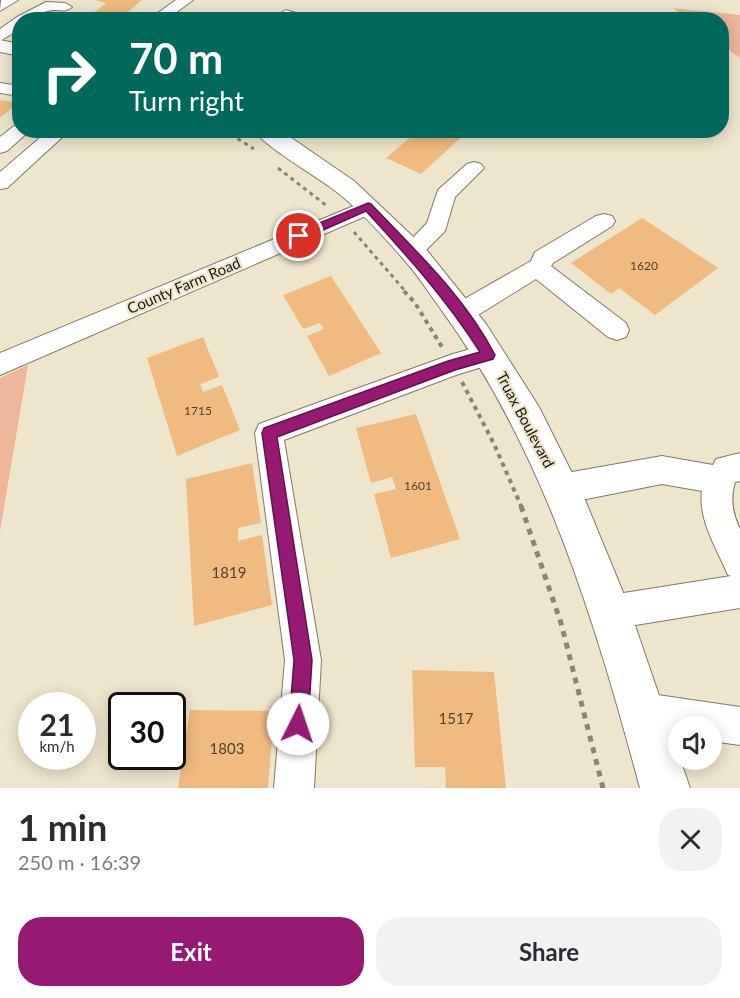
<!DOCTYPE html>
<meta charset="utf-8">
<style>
:root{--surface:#fff;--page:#f2f2f3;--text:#2b2b33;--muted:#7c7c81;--accent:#971a72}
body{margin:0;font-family:Lato,sans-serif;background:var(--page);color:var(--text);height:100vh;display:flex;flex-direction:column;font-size:22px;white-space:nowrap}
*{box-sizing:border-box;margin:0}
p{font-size:20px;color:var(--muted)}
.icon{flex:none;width:33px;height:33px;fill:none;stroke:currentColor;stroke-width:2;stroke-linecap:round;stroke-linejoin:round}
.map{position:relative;height:788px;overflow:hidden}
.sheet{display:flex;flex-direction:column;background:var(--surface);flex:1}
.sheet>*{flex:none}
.banner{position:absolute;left:12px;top:12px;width:717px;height:126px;border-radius:24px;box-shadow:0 3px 15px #0003;background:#00695c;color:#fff;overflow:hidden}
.buttons{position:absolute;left:668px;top:716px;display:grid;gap:12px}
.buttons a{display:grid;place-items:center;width:54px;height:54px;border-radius:50%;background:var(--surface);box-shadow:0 3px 15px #0003;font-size:30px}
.speed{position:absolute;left:18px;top:692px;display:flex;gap:12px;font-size:30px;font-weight:700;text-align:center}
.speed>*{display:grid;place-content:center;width:78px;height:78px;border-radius:50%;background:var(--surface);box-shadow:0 3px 15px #0003;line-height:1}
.speed small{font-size:15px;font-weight:400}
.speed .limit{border:3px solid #111;border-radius:9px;background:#fff;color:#111}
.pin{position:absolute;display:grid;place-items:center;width:51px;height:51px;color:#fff;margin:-26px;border:3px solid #fff;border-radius:50%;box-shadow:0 2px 6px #0007}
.me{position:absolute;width:66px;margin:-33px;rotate:4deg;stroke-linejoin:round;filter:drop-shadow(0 0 4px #0008)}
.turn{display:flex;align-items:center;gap:21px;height:126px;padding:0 18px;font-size:27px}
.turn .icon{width:78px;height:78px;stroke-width:2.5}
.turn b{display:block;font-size:42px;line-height:51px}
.round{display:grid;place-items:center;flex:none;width:63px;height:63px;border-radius:24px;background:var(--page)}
.head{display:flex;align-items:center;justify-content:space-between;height:102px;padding:0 18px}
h1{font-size:36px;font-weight:700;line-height:45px}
.cta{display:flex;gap:12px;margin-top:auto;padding:12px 18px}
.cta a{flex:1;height:69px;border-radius:24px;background:var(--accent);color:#fff;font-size:24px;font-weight:700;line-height:69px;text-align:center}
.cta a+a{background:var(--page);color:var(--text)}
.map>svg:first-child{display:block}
.green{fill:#eeb69a}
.building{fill:#f0bb80}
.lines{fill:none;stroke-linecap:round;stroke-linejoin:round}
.minor-casing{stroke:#827a64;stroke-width:2}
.major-casing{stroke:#827a64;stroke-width:2}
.path-far2{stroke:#8b8574;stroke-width:3;stroke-dasharray:4 4;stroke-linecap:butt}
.path-far1{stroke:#8b8574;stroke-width:4;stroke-dasharray:4.5 4.5;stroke-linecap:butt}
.path{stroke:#8b8574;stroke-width:5;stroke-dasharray:6 6;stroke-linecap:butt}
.minor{fill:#fff;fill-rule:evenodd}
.major{fill:#fff;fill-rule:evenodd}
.route{fill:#971a72;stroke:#62114a;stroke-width:1.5}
.labels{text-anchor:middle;stroke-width:4.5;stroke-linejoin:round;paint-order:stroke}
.number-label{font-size:12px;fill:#51422c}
.street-label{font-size:15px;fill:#1c1910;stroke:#eee5cd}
.near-number-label{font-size:15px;fill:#51422c}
</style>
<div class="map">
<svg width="740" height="788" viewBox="0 0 740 788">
<rect width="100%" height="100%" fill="#eee5cd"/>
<g class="green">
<path d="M673,8L740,15V58L722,45V20L688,19Z"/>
<path d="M28,365L0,531V378Z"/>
</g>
<g class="building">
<path d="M94,0H142L119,20H85L106,3Z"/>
<path d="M0,100L18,103L0,118Z"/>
<path d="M419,130H469L421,174L386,158Z"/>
<path d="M642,218L718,268L655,315L619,288L611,294L571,263Z"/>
<path d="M331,276L381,353L329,376L307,336L324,329L320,323L303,329L283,295Z"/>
<path d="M203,337L219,377L200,384L203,392L222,385L240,430L177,456L147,358Z"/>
<path d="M416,414L460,539L391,558L374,494L396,489L392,477L371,483L356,428Z"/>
<path d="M252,463L261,523L238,528V541L262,535L272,605L194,626L186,479Z"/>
<path d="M412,670L494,672L506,788H446L445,767H415Z"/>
<path d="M190,710L274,711L268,788H178Z"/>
</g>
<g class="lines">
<g class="minor-casing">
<g id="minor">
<path d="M18,0L0,11L1,0Z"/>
<path d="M176,0H193L166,20H148Z"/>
<path d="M46,2L65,3L72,7C64,14 57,8 48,11C35,14 37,20 20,20V29L0,41V29L17,17Z"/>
<path d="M286,10L309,17L311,20C300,20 287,22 279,14Z"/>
<path d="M0,83L20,86V96L0,93Z"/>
<path d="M20,125V130H29L26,134L7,151L0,153V137L14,126Z"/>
<path d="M49,130H70L7,188L0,189V172Z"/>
<path d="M474,162L481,164L484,168L455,197L445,231L419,257L411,259L403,257L400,251L427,223L438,190L467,164Z"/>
<path d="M368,200L375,202L378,207L375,212L0,375V353Z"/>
<path d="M604,214L612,216L615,221L612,226L553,263L551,266L626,323L629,330L626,337L617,340L608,337L536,279L470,320L461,322L452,320L449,313L452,306L531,261L535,252L596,216Z"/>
<path d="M489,344L498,348L502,355L498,362L456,375L284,440L321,660L314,788H274L285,660L255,433L259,424L453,354Z"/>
<path d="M740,453V481L735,482C730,498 732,513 740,529V608L611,629L599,624L594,612L599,600L611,595L731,576L728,575C717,549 698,520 702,491L662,484L561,504L550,499L546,489L550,479L561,474L662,456L713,465L716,459Z"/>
<path d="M644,693L740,707V745L711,741V726H678V736L644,731L631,725L625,712L631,699Z"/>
</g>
</g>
<g class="major-casing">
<g id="major">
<path d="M0,40L20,44V56L0,52Z"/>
<path d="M254,130H280L354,181L425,248L486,324L539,407L583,495L627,602L678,751V759H680L690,788H640C595,621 544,450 440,308C429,293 418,275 405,261C387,240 356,206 334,190C316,176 265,147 254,130Z"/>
</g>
</g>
<g class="path-far2">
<path d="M224,130L254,149"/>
<path d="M278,168L327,206"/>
<path d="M354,232L406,292"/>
</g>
<g class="path-far1">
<path d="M404,291L415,303L442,347"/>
<path d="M462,382L494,444L522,508"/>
</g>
<path class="path" d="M521,506L561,623L603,788"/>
<use href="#minor" class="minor"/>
<use href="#major" class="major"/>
</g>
<path class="route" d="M368,203L371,204C416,251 465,297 495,355L493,359L455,370L277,437L312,660L308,724L305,731L298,733L292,731L289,724L294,660L262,433L264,428L448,361L480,352C446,299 409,258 366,211L303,239H295L294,236L295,233Z"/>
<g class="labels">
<g class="number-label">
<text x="644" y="270">1620</text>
<text x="198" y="415">1715</text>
<text x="418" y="490">1601</text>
</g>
<g class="street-label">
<text transform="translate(184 286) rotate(-23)" y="5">County Farm Road</text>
<text transform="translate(525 420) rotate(62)" y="5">Truax Boulevard</text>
</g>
<g class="near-number-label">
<text x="229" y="578">1819</text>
<text x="456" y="724">1517</text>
<text x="227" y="754">1803</text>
</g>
</g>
</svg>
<div class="buttons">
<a><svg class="icon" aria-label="sound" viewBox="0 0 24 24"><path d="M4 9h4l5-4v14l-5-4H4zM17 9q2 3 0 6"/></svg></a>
</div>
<div class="speed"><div>21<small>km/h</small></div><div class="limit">30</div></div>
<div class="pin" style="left:299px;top:236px;background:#d93025"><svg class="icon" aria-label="arrive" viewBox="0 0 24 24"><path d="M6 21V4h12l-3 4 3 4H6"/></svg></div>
<svg class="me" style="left:298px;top:724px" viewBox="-20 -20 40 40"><circle r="19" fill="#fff"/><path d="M0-13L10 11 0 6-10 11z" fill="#971a72"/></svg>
<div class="banner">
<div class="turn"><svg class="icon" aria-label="right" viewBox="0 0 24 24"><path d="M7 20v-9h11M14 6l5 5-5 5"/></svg><div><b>70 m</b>Turn right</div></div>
</div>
</div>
<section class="sheet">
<div class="head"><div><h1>1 min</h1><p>250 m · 16:39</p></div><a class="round"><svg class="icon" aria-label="close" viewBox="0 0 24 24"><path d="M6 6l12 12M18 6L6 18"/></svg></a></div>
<div class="cta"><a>Exit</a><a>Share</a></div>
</section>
